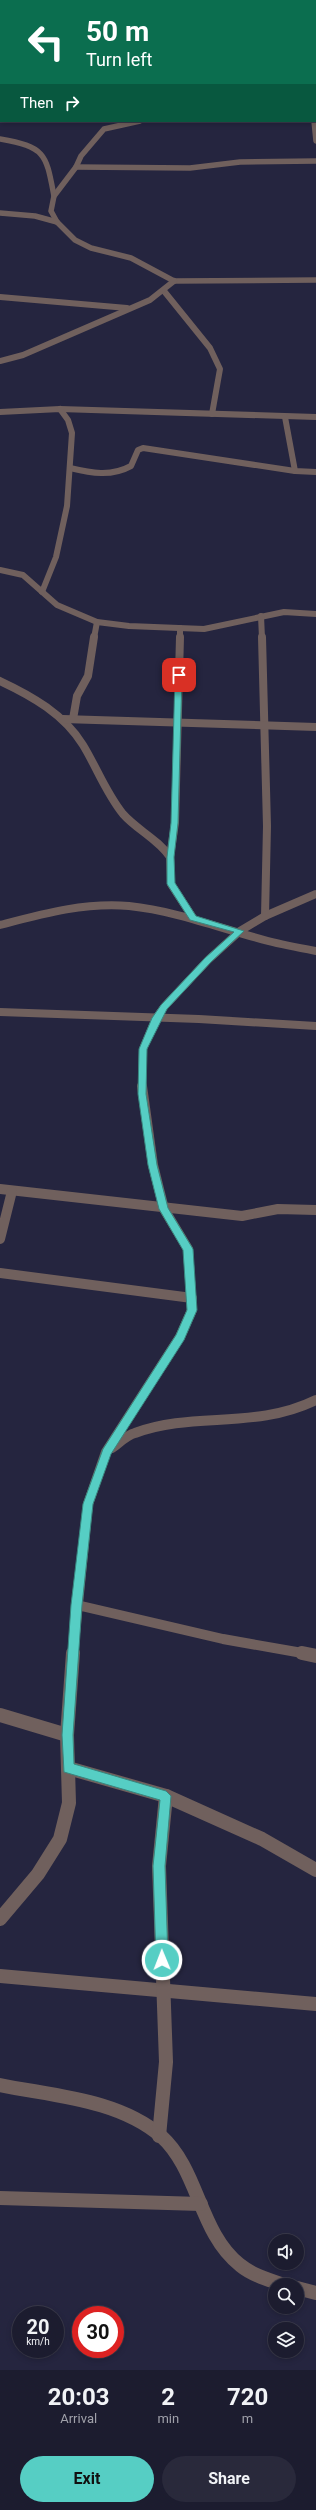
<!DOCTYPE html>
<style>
:root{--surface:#1c1c2f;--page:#29293b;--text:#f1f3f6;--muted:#a0a1aa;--line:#3a3a4b;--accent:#56cec4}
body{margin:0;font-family:Roboto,sans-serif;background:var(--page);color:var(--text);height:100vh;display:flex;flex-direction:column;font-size:15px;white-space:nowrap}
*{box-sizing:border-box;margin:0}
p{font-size:13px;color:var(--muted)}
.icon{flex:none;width:22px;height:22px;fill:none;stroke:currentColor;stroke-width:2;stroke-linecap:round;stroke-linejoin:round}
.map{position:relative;height:2370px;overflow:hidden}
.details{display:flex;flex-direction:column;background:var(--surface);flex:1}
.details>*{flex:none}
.guide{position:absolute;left:0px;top:0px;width:316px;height:122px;box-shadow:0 2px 6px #0003,0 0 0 1px var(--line);background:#0b6e4f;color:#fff;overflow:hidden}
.buttons{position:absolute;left:268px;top:2234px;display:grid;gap:8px}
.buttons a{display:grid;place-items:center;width:36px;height:36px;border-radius:50%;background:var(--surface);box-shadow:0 2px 6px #0003,0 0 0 1px var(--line);font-size:20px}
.speed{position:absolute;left:12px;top:2306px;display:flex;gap:8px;font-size:20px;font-weight:700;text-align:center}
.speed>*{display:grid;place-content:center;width:52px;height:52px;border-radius:50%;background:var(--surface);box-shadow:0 2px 6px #0003,0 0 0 1px var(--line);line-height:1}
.speed small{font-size:10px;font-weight:400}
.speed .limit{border:6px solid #d22;background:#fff;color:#111}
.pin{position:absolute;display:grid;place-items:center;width:34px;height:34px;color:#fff;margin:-17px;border-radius:8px;box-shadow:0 2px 6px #0006}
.me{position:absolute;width:44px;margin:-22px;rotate:359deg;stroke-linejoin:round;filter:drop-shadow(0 0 3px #0008)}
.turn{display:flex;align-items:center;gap:14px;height:84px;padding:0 20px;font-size:18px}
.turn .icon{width:52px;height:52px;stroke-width:2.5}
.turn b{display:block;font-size:28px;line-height:34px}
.then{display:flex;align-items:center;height:38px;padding:0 20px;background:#0003;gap:8px;font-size:15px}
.eta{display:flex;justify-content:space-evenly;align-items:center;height:68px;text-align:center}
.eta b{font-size:24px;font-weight:700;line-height:28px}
.cta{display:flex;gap:8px;margin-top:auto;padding:8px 20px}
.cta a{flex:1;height:46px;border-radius:24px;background:var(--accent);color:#111;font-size:16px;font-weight:700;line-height:46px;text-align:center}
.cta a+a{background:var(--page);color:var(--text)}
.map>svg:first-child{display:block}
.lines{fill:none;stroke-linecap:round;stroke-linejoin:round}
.street-far4{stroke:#70605d;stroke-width:5.5}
.street-far3{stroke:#70605d;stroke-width:6}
.street-far2{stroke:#70605d;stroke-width:8}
.street-far1{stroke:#70605d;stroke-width:10}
.street{stroke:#70605d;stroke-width:14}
.route{fill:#56cec4;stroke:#38867f}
</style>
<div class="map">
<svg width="316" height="2370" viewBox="0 0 316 2370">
<rect width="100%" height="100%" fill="#25253f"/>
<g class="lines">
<g class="street-far4">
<path d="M198,1L201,0"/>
<path d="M140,121L104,129L81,156L76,167L54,196L51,211L57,222L75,240L91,248L131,258L174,281L316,280"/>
<path d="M314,121L316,141"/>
<path d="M0,139C46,147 46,154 54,196"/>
<path d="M76,167L190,168L240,162L316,161"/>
<path d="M0,213L35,216L57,222"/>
<path d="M172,282L174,281"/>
</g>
<g class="street-far3">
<path d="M164,291L210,348L220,369L212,414"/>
<path d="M0,297L127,308"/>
<path d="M0,361L23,355L150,300L174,281"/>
<path d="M0,412L60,409L316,417"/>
<path d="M285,417L295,471"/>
<path d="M70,468C91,473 111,477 131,466L138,450L143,448L295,471L316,472"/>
<path d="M0,570L23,575L57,605L97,622L129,626L204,629L284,612L316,614"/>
<path d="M42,592L56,557L67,506L72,433L68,420L60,409"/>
<path d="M261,616L262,638"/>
<path d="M94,638L97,622"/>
<path d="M180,638V628"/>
</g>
<g class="street-far2">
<path d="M180,637L175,823L170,857L171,884L193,918"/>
<path d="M262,637L267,826L265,916"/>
<path d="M0,681C32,696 64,714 83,745C97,768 106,793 123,814C137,830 158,839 170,857"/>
<path d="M63,719L316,727"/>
<path d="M73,719L77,696L88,676L94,637"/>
<path d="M0,925C42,914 85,902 129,906C177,911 222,929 268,941C284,945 300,948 316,951"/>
<path d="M0,1012L199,1019L316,1026"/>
<path d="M142,1087L143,1049L156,1018L164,1007L208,960L240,931L265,916L316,894"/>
</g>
<g class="street-far1">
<path d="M0,1189L242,1216L278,1209L316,1210"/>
<path d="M0,1239L12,1191"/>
<path d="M0,1273L192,1298"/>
<path d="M112,1448C119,1443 127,1435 135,1433C194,1411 255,1430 316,1400"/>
<path d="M77,1605L223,1639L308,1654"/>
<path d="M73,1654L88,1504L106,1452L180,1337L192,1310L188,1249L164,1209L153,1165L142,1086"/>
</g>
<g class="street">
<path d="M302,1653L316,1656"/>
<path d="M0,1715L67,1735"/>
<path d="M68,1768L166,1796L262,1839L316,1870"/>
<path d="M0,1919L38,1874L60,1839L69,1803L67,1735L73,1653"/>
<path d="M0,1976L316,2004"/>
<path d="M0,2085C53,2096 118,2099 161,2136C199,2170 199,2233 240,2265C252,2275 269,2280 284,2285"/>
<path d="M159,2136L166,2062L159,1866L166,1796"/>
<path d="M0,2198L201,2204"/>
<path d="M297,2288L316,2293"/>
</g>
</g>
<path class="route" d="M179,673L182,675L178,823L174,857L175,883L196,916L244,931L211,962L167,1009L147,1049L146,1094L157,1165L168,1208L193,1249L197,1310L184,1340L111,1454L93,1504L82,1605L73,1735L74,1764L166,1791L171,1796L165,1866L168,1960L166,1965L162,1966L158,1965L156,1960L153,1866L160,1800L64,1772L62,1735L71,1605L83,1504L103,1449L176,1335L187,1310L183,1250L159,1209L148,1165L138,1094L139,1049L152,1018L161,1005L205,958L234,932L190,920L167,884V857L171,823L175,675Z"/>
</svg>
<div class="buttons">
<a><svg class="icon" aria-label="sound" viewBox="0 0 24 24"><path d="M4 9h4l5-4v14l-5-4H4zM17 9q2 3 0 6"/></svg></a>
<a><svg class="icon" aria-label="search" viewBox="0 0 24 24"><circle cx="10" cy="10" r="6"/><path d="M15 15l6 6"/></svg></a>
<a><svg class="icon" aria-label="layers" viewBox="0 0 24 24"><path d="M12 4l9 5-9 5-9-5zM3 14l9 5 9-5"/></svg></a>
</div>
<div class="speed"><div>20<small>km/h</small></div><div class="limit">30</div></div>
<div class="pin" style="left:179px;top:675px;background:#d93025"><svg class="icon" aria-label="arrive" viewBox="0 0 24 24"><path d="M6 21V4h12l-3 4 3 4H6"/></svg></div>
<svg class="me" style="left:162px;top:1960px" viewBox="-20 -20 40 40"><circle r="17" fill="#56cec4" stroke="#fff" stroke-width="3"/><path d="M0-11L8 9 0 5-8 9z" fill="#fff"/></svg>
<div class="guide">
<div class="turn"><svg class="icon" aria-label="left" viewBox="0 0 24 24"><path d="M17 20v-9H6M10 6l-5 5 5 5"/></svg><div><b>50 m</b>Turn left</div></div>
<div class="then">Then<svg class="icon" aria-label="right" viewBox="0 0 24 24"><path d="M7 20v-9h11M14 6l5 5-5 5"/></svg></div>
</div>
</div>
<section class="details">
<div class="eta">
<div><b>20:03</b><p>Arrival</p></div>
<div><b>2</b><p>min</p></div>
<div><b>720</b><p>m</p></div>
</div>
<div class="cta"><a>Exit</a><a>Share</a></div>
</section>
